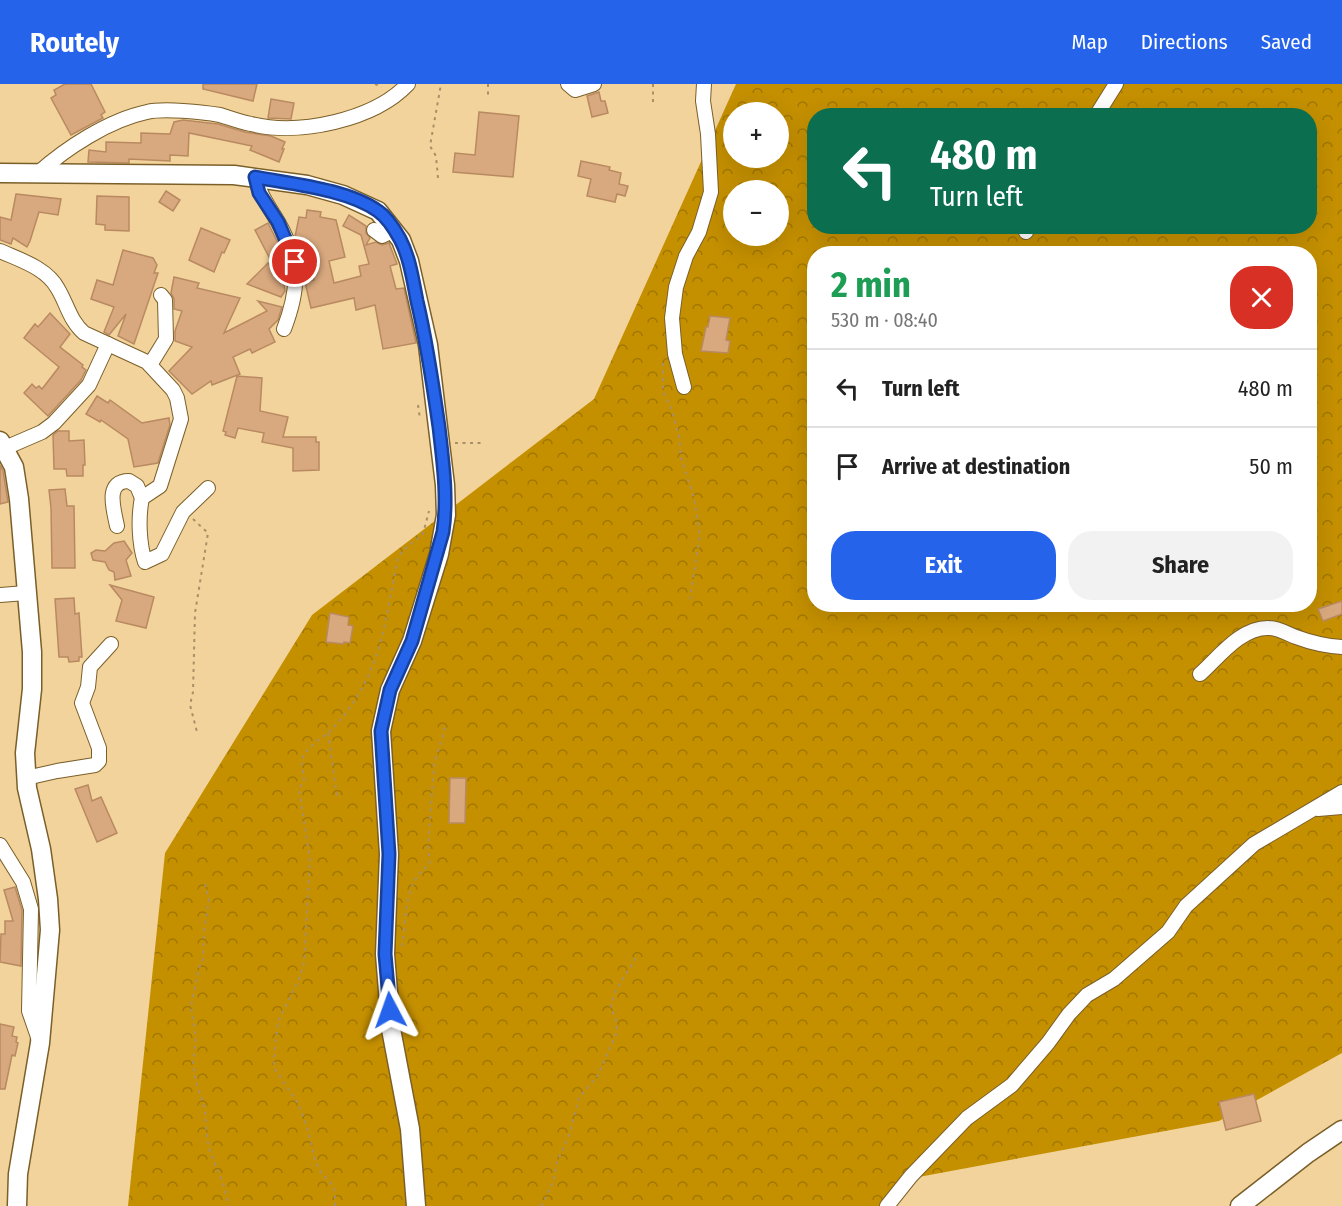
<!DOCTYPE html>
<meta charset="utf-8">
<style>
:root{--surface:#fff;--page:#f2f2f2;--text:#222;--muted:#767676;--line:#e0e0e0;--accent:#2563eb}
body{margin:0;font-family:"Fira Sans Condensed",sans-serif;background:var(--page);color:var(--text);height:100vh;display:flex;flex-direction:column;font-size:22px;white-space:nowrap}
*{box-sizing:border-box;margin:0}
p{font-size:20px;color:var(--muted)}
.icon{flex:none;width:33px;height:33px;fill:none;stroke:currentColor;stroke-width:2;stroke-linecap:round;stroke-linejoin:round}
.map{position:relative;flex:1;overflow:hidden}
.panel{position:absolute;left:807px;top:162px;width:510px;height:366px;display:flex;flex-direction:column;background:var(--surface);border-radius:24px;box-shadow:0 6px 24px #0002}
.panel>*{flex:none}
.guide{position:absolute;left:807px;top:24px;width:510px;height:126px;border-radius:24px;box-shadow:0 6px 24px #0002;background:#0b6e4f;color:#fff;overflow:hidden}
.tools{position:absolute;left:723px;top:18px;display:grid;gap:12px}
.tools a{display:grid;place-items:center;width:66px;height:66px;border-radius:50%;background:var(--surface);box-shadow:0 6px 24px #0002;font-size:30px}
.pin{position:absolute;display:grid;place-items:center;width:51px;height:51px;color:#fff;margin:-26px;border:3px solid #fff;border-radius:50%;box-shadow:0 2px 6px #0007}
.me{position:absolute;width:66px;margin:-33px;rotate:356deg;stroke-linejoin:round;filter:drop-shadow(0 0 4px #0008)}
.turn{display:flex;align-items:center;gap:21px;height:126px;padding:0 24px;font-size:27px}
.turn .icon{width:78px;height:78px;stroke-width:2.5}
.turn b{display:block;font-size:42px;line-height:51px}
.round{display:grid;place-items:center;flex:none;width:63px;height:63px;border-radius:24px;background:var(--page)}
.summary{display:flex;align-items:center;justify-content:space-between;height:102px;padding:0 24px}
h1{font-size:36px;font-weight:700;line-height:45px;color:#1e9e55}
.button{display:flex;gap:12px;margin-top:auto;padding:12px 24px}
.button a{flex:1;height:69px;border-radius:24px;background:var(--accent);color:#fff;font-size:24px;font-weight:700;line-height:69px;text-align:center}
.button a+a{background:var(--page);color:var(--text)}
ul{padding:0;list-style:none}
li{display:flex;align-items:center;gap:18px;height:78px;padding:0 24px;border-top:2px solid var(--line)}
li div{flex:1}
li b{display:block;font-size:22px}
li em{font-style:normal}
header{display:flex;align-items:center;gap:36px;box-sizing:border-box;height:84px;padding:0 30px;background:var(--accent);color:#fff}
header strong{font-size:28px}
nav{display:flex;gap:33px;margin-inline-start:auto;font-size:21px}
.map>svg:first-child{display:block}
.forest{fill:url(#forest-crowns);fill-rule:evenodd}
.building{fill:#d8a87e;stroke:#b98a61;stroke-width:1.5}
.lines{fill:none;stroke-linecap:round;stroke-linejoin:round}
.street-casing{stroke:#7b5f29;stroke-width:16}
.secondary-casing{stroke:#7b5f29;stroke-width:21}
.path{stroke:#a79066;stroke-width:2;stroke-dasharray:3 4.5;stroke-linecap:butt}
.street{stroke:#fff;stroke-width:14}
.secondary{stroke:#fff;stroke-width:18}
.route-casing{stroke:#184099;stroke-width:15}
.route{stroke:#2563eb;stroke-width:10}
</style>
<header>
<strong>Routely</strong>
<nav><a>Map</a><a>Directions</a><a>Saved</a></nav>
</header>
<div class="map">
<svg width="1342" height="1122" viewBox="0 0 1342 1122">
<defs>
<pattern id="forest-crowns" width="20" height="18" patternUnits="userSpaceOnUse" patternTransform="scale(1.5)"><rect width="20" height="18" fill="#c59000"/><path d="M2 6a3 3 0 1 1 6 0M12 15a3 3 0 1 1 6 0" fill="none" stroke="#a17602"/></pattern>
</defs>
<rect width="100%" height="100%" fill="#f2d39b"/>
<path class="forest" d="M736,0H1342V969L1219,1037L908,1095L887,1122H128L165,769L312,531L594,315ZM734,28H778V74H734ZM814,32H1310V142H814ZM734,106H778V152H734ZM814,170H1310V520H814Z"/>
<g class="building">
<path d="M65,0H91L105,28L101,31L103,34L71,51L51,14L56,11L54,6Z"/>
<path d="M203,0H257L253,17L203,5Z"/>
<path d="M599,8L601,17H605L608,29L592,33L587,12Z"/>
<path d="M271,15L294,19L291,35L268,34Z"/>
<path d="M479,28L519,32L513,93L453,88L455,69L475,71Z"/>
<path d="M183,36L218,40L245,48L271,52L285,58L282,65H284L279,78L250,66L252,62L189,49L188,72L170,71V77L129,75V79L88,78L89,66L106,68V58L141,59V49L170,50L174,38Z"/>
<path d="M581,77L610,83L609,86L621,89L619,100L628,102L625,112L617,110L615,118L587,112L591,95L578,92Z"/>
<path d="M166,107L180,116L173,127L159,118Z"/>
<path d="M16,110L61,115L58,131L39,128L30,157L27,163L13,154L11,160L0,156V133L11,136Z"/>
<path d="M97,112L129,113V147L105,146V141L96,140Z"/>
<path d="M307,126L321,128L320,133L336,136L345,173L329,177L334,199L361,192L359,182L369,180L361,151L343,142L349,131L366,142V149L370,154L366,161L376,158L382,161L389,159L397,180L390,182L396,205L404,204L416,259L383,265L375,221L356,226L354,214L311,224L305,198L314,196L312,190H315L306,160L297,158L295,153L299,133L306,134Z"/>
<path d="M268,139L281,165L278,166L280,170L270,175L255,146Z"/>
<path d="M201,144L230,156L224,169L222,168L214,188L189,176Z"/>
<path d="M123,166L153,174L157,181L154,189H158L134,260L118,252L126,230L109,251L104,248L114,223L91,215L97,196L113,201Z"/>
<path d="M268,179L283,194L285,207L281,213L247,200Z"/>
<path d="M174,193L199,199L197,204L240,214L224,249L267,227L258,217L282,223L278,236L269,245L275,258L252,269L250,265L233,273L240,290L212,301L211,297L192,310L169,287L192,263L175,257V247L182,227L174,225V215L171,209Z"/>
<path d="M50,229L70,250L60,263L83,281L82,283L86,286L81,296L48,332L24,309L32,300L36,304L39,302L42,305L59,283L24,254L35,240L38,243Z"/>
<path d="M710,232L730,234L726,256L730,257L728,269L701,267L706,243H708Z"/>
<path d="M237,292L262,294L260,327L288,333L283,353H316V358H319V386L293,387V364L262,358L264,349L238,344L235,354L225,351L226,348L223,347Z"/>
<path d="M97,312L108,319L110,316L142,339L169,334L170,341L158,379L134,383L128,355L101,336L100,338L86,330Z"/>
<path d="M58,347H69V357L84,356L85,381H83V392H67L66,385H54L53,351Z"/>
<path d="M0,381L3,387L8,418L0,420Z"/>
<path d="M65,405L67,422H74L75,484H52L51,424L49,406Z"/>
<path d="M124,457L132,469L126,476L131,492L115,496L114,488L109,486L105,478L93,476L91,469L96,466L105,467L114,459Z"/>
<path d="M110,501L154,513L146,544L116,537L122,516Z"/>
<path d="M74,514L75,530L79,529L82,573H79V577L69,578L68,573H59L55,515Z"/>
<path d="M1342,517V530L1323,537L1318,525Z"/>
<path d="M330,529L349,533L348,541L353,542L350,559L344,558V560L326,558Z"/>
<path d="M450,694H466L465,739H449Z"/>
<path d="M88,701L92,717L101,713L117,749L97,758L75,705Z"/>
<path d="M15,803L22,826L21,882L0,878L1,850H5V837H13L4,806Z"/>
<path d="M0,940L14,943L12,952L17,953L16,958L18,959L15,972L12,971L5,1005H0Z"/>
<path d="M1254,1010L1261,1037L1226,1046L1219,1018Z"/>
</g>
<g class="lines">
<g class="street-casing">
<g id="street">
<path d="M568,0L575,6L594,0"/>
<path d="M1096,32L1116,0"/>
<path d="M37,90C66,64 109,36 147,28C163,24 203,28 220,31C230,34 240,38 251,40C299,52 374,36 408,0"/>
<path d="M255,93C260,111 269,123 278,138C300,177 300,203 284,245"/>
<path d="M374,146L382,152L394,146"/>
<path d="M1026,148L1029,142"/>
<path d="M0,167C20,176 47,184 58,205C67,220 70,237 84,249L147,278L173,306L177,314L181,335L160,402L142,414C138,433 139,460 145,478L162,470L183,428L208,404"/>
<path d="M150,281L166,255L165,216L161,211"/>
<path d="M684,303L675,270L672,234L676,203L686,172L699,148L711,108L708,50L703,17L704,0"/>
<path d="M5,364L42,348L54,339L89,301L108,260"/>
<path d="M117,442C114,426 104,397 129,397L137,402L142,414"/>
<path d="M0,511L26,509"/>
<path d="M1200,590C1219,573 1241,543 1269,544C1278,544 1288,550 1296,553C1312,559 1325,562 1342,563"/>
<path d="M26,694L57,687L95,681L99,677V664L82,619L88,603L90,583L111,560"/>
<path d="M1318,725L1342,723"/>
<path d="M0,761L23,798L31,825L29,927L38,953"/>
<path d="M887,1122L911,1092L967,1034L1012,1001L1048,959L1069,930L1087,911L1114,895L1168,848L1186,822L1254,760L1342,708"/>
</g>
</g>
<g class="secondary-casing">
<g id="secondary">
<path d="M0,89L234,91L307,101L343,111L378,127L401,156L409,177L428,261L445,401L446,431L439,470L412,557L390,606L381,647L389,770L385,870L391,945L410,1045L416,1122"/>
<path d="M0,357L14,383L19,415L32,568V605L25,669L27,704L41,765L48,815L50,846L40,959L18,1090L17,1122"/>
<path d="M1240,1122L1308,1069L1342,1046"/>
</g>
</g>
<g class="path">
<path d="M375,0L382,3"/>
<path d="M488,0V15"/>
<path d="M653,0V21"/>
<path d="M438,94L436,72L430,62L441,0"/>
<path d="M663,279V307L671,324L679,352L681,374L694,414L700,451L690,515"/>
<path d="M418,321L420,335"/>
<path d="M455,359H481"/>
<path d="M193,435L208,449L195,529L193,608L190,621L197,648"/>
<path d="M328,649L337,712"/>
<path d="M205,800L209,816L204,847L203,875L199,884L191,922L196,954L193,980L196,998L205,1025L206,1045L209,1065L223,1099L229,1122"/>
<path d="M402,862C407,834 403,798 430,780L428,762L434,682L445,643"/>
<path d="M335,1122V1108L333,1102L320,1087L315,1076L309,1049L299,1021L274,984V975L278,937L299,895L304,879L310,776L299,705L304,696C304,688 300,681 303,673C308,661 324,654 333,644C342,635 351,623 358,611C384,569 388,521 398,474L402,467L423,450L429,427"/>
<path d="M541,1122L553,1099L557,1078L569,1051L579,1014L598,991L616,950L617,940L611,923L616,906L636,874"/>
</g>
<use href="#street" class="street"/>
<use href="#secondary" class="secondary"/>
</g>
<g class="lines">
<g class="route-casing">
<path id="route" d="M295,178L278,138L259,109L255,93C291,100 347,105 378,127C387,133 395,146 400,155C410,174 413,197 417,217C427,259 433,301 439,343C443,378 448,413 443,448L412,557L390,606L381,647L389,770L385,870L390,926"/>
</g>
<use href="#route" class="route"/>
</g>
</svg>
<div class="tools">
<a>+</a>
<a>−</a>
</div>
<div class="pin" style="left:295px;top:178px;background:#d93025"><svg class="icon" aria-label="arrive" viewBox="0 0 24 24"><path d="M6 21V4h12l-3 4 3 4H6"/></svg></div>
<svg class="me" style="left:390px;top:926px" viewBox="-20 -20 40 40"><path d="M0-17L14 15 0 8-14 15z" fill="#2563eb" stroke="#fff" stroke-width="4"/></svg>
<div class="guide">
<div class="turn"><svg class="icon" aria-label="left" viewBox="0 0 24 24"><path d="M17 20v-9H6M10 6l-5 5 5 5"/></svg><div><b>480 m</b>Turn left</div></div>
</div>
<section class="panel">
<div class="summary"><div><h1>2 min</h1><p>530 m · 08:40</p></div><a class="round" style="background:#d93025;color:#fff"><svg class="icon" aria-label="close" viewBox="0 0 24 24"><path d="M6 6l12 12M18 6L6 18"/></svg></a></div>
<ul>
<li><svg class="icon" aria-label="left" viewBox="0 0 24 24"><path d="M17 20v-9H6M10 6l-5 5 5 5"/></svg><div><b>Turn left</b></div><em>480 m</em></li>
<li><svg class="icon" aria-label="arrive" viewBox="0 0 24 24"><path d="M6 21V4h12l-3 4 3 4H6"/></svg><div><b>Arrive at destination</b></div><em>50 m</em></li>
</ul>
<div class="button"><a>Exit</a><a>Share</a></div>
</section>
</div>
